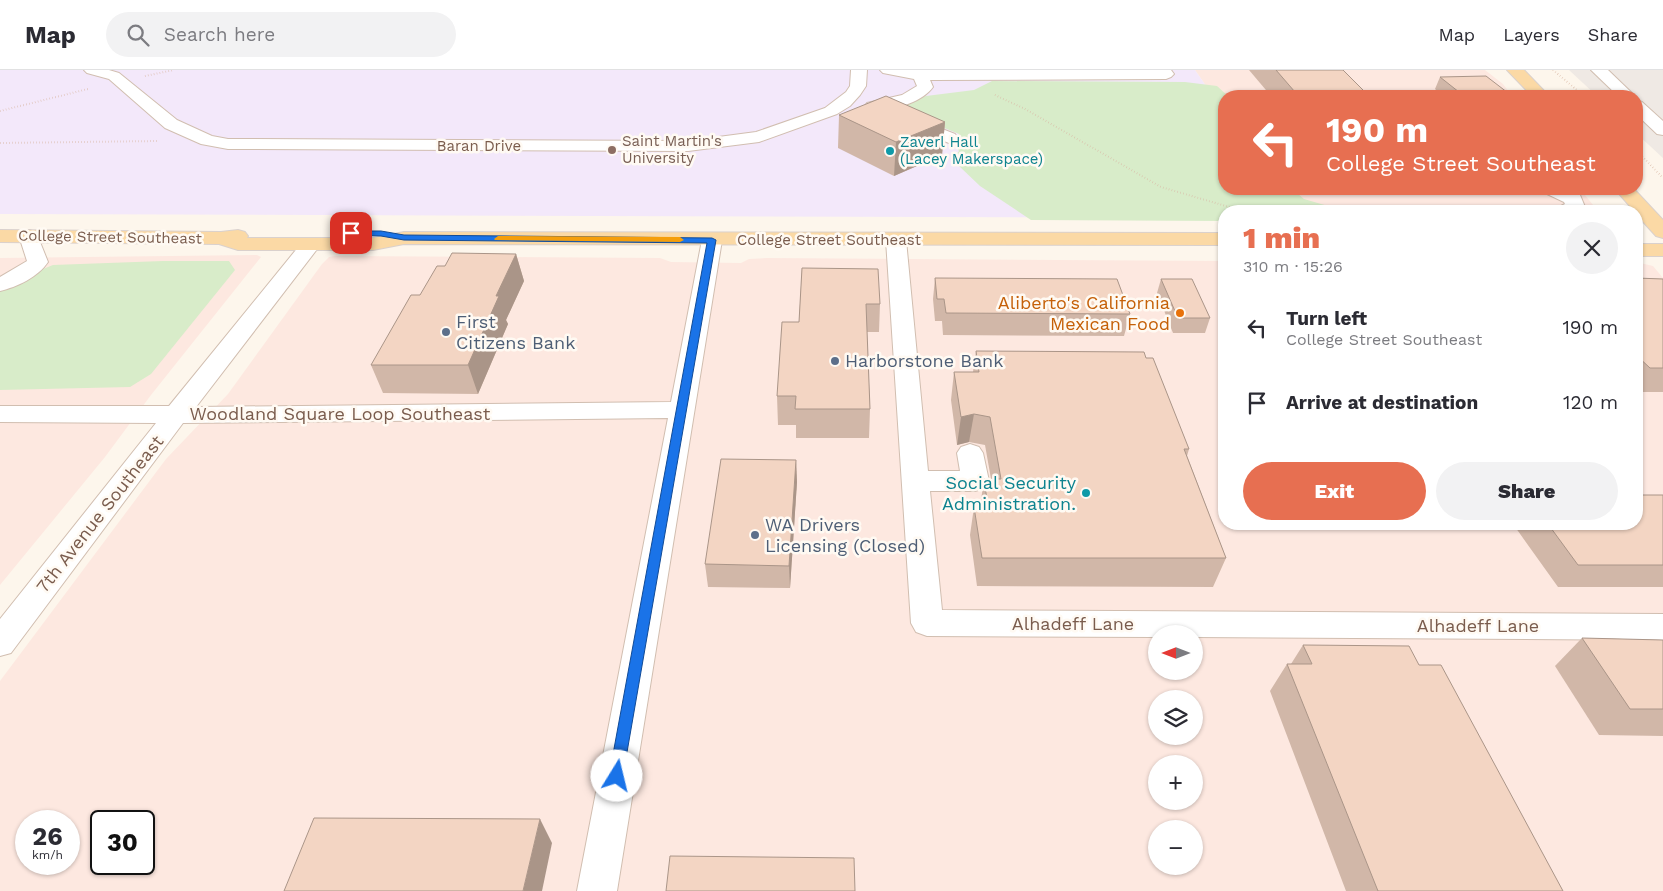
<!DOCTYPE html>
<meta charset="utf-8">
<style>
:root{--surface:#fff;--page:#f2f2f3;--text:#2b2b33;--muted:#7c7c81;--line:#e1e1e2;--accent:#e76f51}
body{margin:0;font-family:"Work Sans",sans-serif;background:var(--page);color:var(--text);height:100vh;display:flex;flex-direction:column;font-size:19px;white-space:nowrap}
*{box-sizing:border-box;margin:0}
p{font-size:16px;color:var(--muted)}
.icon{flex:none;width:28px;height:28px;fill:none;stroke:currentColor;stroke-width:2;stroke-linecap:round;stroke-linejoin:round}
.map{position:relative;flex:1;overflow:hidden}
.panel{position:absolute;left:1218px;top:135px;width:425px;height:325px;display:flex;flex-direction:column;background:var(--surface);border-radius:20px;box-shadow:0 1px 4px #0004}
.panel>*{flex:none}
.hud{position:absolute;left:1218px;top:20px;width:425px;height:105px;border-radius:20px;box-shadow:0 1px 4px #0004;background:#e76f51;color:#fff;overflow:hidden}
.needle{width:32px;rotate:270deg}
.tools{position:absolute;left:1148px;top:555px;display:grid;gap:10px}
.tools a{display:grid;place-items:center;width:55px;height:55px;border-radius:50%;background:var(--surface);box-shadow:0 1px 4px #0004;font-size:25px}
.speed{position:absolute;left:15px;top:740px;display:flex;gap:10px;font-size:25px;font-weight:700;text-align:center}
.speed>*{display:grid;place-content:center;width:65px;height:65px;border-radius:50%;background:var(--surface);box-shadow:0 1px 4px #0004;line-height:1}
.speed small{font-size:12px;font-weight:400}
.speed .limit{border:2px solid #111;border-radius:8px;background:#fff;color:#111}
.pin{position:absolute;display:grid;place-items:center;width:42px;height:42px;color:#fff;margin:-21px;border-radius:10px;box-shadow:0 2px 8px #0006}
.me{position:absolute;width:55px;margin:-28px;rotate:9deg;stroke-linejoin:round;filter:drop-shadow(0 0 4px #0008)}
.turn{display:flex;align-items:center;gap:18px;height:105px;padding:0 25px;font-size:22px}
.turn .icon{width:65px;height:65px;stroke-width:2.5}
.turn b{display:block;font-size:35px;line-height:42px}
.round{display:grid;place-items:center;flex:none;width:52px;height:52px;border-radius:26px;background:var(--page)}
.head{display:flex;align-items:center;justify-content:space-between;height:85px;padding:0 25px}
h1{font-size:30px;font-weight:800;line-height:38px;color:var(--accent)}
.action{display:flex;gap:10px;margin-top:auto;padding:10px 25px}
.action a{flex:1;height:58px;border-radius:30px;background:var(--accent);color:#fff;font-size:20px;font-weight:800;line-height:58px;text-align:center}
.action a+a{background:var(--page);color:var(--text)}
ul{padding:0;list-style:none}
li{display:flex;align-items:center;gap:15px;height:75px;padding:0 25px}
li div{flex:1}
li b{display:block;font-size:19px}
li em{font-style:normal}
header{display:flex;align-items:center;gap:30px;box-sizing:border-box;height:70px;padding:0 25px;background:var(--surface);border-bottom:1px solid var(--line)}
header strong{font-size:24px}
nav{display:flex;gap:28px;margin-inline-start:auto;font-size:18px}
.search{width:350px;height:45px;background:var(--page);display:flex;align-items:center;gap:12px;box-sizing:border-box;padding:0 18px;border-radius:28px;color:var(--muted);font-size:19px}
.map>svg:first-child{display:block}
.commercial{fill:#fde8e0;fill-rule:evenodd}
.industrial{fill:#efe9e4}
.education{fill:#f3e8fa}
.green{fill:#d8ecc9}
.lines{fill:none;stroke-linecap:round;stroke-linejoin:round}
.minor-casing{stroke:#d1beb0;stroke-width:2}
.major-casing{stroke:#dad1cd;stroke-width:2}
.path-far1{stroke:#d9b8a5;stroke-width:2;stroke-dasharray:0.5 2.5;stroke-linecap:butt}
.path{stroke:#d9b8a5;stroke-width:2.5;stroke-dasharray:1 3;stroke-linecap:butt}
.minor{fill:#fff;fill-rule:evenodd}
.major{fill:#fbd9a5;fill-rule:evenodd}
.wall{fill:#d1b7a8}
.shaded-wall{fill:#aa9588}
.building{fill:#f3d5c3;stroke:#aa9588}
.route{fill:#1a73e8;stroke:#114b97}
.slow{fill:#f59e0b}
.education-dot{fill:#8d6e63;stroke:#fffaf3;stroke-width:2}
.culture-dot{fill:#0f9aa8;stroke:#fffaf3;stroke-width:2}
.food-dot{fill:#e8710a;stroke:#fffaf3;stroke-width:2}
.service-dot{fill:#5c6f8a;stroke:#fffaf3;stroke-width:2}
.labels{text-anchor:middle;stroke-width:5;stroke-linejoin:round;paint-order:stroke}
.far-education-label{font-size:15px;fill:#785e54;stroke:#fffaf3;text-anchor:start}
.far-culture-label{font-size:15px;fill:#0d838f;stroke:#fffaf3;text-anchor:start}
.far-street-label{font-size:15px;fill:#7a5c4d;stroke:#fffaf3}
.food-label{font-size:18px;fill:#c56008;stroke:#fffaf3;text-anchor:end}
.service-label{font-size:18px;fill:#4e5e75;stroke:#fffaf3;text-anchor:start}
.street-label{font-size:18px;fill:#7a5c4d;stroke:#fffaf3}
.culture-label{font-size:18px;fill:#0d838f;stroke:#fffaf3;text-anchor:end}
</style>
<header>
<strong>Map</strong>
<div class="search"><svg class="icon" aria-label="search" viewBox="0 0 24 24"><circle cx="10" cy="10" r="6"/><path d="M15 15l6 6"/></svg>Search here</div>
<nav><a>Map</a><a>Layers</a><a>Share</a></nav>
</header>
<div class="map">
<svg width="1663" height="821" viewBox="0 0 1663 821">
<rect width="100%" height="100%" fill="#fdf6ec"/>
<g class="commercial">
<path d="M1195,0H1485L1503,14L1512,26H1224V42Z"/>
<path d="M1276,119H1580L1598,141H1291Z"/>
<path d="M257,185L261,187L151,325L105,387L0,515V188Z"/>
<path d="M335,186L660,188L671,192L741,193L749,189L767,188L1224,191V454H1636V192L1653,196L1663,208V821H0V611L166,389L228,324L322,194L329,187ZM1156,564H1194V601H1156ZM1156,629H1194V666H1156ZM1156,694H1194V731H1156ZM26,751H69V794H26ZM101,751H144V794H101ZM1156,759H1194V796H1156Z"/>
</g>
<path class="industrial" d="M1569,0H1663V88L1636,63V26H1597Z"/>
<path class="education" d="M0,0H1195L1224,42V148L0,144Z"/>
<g class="green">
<path d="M992,11L1185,12L1217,16L1228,26H1224V119H1292L1304,129L1345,141H1224V151L1031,150L980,116L959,96L954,88L959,81L954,73L959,64L910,44L899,36L926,26L974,20Z"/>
<path d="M163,191H229L235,200L151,304L130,317L0,320V220L28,205L53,195Z"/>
</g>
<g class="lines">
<g class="minor-casing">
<g id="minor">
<path d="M84,0H109L119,3L177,50L212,66L228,69L688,71L756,62L825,38L846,22L850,16L851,0H867L866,16L860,25L850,36L837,44L759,72L688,81L228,79L201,74L165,58L109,9L87,3Z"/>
<path d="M880,0H1171L1174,4L1171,7L1166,9L930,10L933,17C922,33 886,44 867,39L865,36L867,33L902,25L917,16L914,9L883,3Z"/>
<path d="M1591,0H1608L1635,26H1618Z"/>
<path d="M1636,30L1642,32L1663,51V65L1657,64L1636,44Z"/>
<path d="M909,46L955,64L958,68L955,72L949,73L903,55L901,51L903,47Z"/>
<path d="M1543,119H1567L1580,125L1585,137L1581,141H1556L1559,137L1565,134L1564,132L1545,123Z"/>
<path d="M29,160L36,162L48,192C38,207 17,217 0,221V207L27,191L19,166L22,162Z"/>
<path d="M712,164L719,166L722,170L617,821H577L668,348L183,353L11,583L0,586V549L156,353L0,352V336H169L304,170L311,168L318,170L321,174L196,337L671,332L702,170L705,166Z"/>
<path d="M896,164L903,166L906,170L928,401H960L957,383L961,377L970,374L979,377L983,383L989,411L985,418L975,421H930L942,540L1663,544V570L1194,567V564H1156V567L927,566L916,562L911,553L886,170L889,166Z"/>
</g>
</g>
<g class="major-casing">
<g id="major">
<path d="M1507,0H1524L1549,26H1532Z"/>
<path d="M1615,119H1634L1663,150V168L1656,166L1636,144V141H1634Z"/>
<path d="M0,160L221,162L238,160L245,162L248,166L247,168H373L404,162L1224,163V175L404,174L373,180H238L219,174L0,172Z"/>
<rect x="1636" y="174" width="27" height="12"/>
</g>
</g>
<g class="path-far1">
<path d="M1553,0L1584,26"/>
<path d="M145,6L174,0"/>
<path d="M995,25L1025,39L1161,117L1236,139"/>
<path d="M0,41L88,19"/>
<path d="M0,73L158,71"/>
<path d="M1636,80L1663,108"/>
</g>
<path class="path" d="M1231,138L1246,141"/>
<use href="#minor" class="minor"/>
<use href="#major" class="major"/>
</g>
<g class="wall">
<path d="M1249,0H1343L1365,22L1363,26H1271Z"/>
<path d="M1440,7L1512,26H1443L1435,19Z"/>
<path d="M839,45L945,52L942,85L894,106L838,78Z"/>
<path d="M1320,119H1371L1369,125H1324Z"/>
<path d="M1429,119H1533L1531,122H1432Z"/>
<path d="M516,184L524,211L506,250L508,254L478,324L383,323L371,295L420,225L445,196Z"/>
<path d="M802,198L880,234L879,262H867L870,339L869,368H796V355H778L777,326L799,252Z"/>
<path d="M935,208L1130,244L1124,266L943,265L942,251H935L933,229Z"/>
<path d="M1636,208L1663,209V322H1636Z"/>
<path d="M1161,209L1210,248L1205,263H1173L1157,223Z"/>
<path d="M976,281L1146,288L1189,379L1187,386L1226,488L1213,517L977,516L970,465L974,437H980L984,409H991L985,375L969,372L957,375L951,330L954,302H973Z"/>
<path d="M796,390L797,412L790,518L708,517L705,494Z"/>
<path d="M1663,425V517H1558L1513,454H1636Z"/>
<path d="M1582,568L1663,570V666L1599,665L1555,596Z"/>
<path d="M1303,575L1419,595L1563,821H1346L1270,621L1287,594H1291Z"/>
</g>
<g class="shaded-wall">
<path d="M945,52L942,85L894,106L896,72Z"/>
<path d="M516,184L524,211L506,250L508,254L478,324L468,295L496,226Z"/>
<path d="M974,344L969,372L957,375L961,347Z"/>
<path d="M796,390L797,412L790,518L789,496Z"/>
<path d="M540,749L552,773L542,821H523Z"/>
</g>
<g class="building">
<path d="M1276,0H1343L1365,22H1295Z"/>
<path d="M1486,6L1512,26H1464L1440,7Z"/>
<path d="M886,26L945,52L896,72L839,45Z"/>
<path d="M452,183L516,184L496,226H499L468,295H371L411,225H420L437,196H445Z"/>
<path d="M802,198L878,199L880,234H866L870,339H795L796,326H777L782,252H799Z"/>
<path d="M935,208L1117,209L1130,244L946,243L944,229H937Z"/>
<path d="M1636,208L1663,209V298H1650L1636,285Z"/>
<path d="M1161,209H1192L1210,248H1178Z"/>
<path d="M976,281L1144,282L1146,288H1153L1189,379H1184L1226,488H982L974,437H988L984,409H1001L990,347L974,344L961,347L954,302H979Z"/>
<path d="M721,389L796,390L789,496L705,494Z"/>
<path d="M1636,425H1663V495H1578L1548,454H1636Z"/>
<path d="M1582,568L1663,570V639H1630Z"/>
<path d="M1303,575L1409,576L1419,595H1441L1563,821H1378L1287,594H1312Z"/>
<path d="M314,748L540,749L523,821H284Z"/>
<path d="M670,786L854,788L855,821H666Z"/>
</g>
<path class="route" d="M351,161H381L404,165L712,168L716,170L622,711L617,713L611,711L609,706L707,173L404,170L381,166L348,165L347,163Z"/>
<path class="slow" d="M498,166L680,167L684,170L680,172L495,170L494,169Z"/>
<circle class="education-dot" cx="612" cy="80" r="5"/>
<g class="culture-dot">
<circle cx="890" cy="81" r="5"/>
<circle cx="1086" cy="423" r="5"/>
</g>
<circle class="food-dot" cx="1180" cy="243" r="5"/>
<g class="service-dot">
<circle cx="446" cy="262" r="5"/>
<circle cx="835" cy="291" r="5"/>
<circle cx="755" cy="465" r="5"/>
</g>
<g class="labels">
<g class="far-education-label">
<text x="622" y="76">Saint Martin's<tspan x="622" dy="17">University</tspan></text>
</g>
<g class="far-culture-label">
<text x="900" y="77">Zaverl Hall<tspan x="900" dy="17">(Lacey Makerspace)</tspan></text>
</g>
<g class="far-street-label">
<text x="479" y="81">Baran Drive</text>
<text transform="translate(110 167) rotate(1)" y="5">College Street Southeast</text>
<text x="829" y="175">College Street Southeast</text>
</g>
<g class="food-label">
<text x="1170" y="239">Aliberto's California<tspan x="1170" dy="21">Mexican Food</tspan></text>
</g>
<g class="service-label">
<text x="456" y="258">First<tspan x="456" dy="21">Citizens Bank</tspan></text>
<text x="845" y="297">Harborstone Bank</text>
<text x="765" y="461">WA Drivers<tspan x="765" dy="21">Licensing (Closed)</tspan></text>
</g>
<g class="street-label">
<text x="340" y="350">Woodland Square Loop Southeast</text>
<text transform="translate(100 444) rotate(-52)" y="6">7th Avenue Southeast</text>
<text x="1073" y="560">Alhadeff Lane</text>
<text x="1478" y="562">Alhadeff Lane</text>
</g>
<g class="culture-label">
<text x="1076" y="419">Social Security<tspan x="1076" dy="21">Administration.</tspan></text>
</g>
</g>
</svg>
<div class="tools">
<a><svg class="needle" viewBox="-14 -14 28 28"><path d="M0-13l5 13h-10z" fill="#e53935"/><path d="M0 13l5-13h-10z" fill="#7c7c81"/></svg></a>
<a><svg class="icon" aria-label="layers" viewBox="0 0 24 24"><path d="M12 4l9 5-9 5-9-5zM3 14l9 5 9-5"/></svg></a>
<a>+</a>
<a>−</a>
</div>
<div class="speed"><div>26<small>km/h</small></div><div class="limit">30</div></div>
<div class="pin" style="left:351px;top:163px;background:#d93025"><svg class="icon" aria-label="arrive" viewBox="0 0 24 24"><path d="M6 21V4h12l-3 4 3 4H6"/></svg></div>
<svg class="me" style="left:617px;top:706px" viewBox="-20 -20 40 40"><circle r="19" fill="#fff"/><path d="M0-13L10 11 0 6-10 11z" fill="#1a73e8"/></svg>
<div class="hud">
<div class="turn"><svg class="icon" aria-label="left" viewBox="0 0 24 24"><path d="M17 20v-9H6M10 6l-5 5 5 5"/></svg><div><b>190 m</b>College Street Southeast</div></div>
</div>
<section class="panel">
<div class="head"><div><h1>1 min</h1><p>310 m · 15:26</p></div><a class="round"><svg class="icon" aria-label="close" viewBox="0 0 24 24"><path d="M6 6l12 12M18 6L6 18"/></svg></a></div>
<ul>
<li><svg class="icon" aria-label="left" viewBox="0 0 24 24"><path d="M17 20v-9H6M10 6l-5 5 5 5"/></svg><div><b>Turn left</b><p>College Street Southeast</p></div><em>190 m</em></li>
<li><svg class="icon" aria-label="arrive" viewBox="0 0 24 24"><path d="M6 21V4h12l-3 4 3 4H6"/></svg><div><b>Arrive at destination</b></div><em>120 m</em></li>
</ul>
<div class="action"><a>Exit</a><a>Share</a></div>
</section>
</div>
